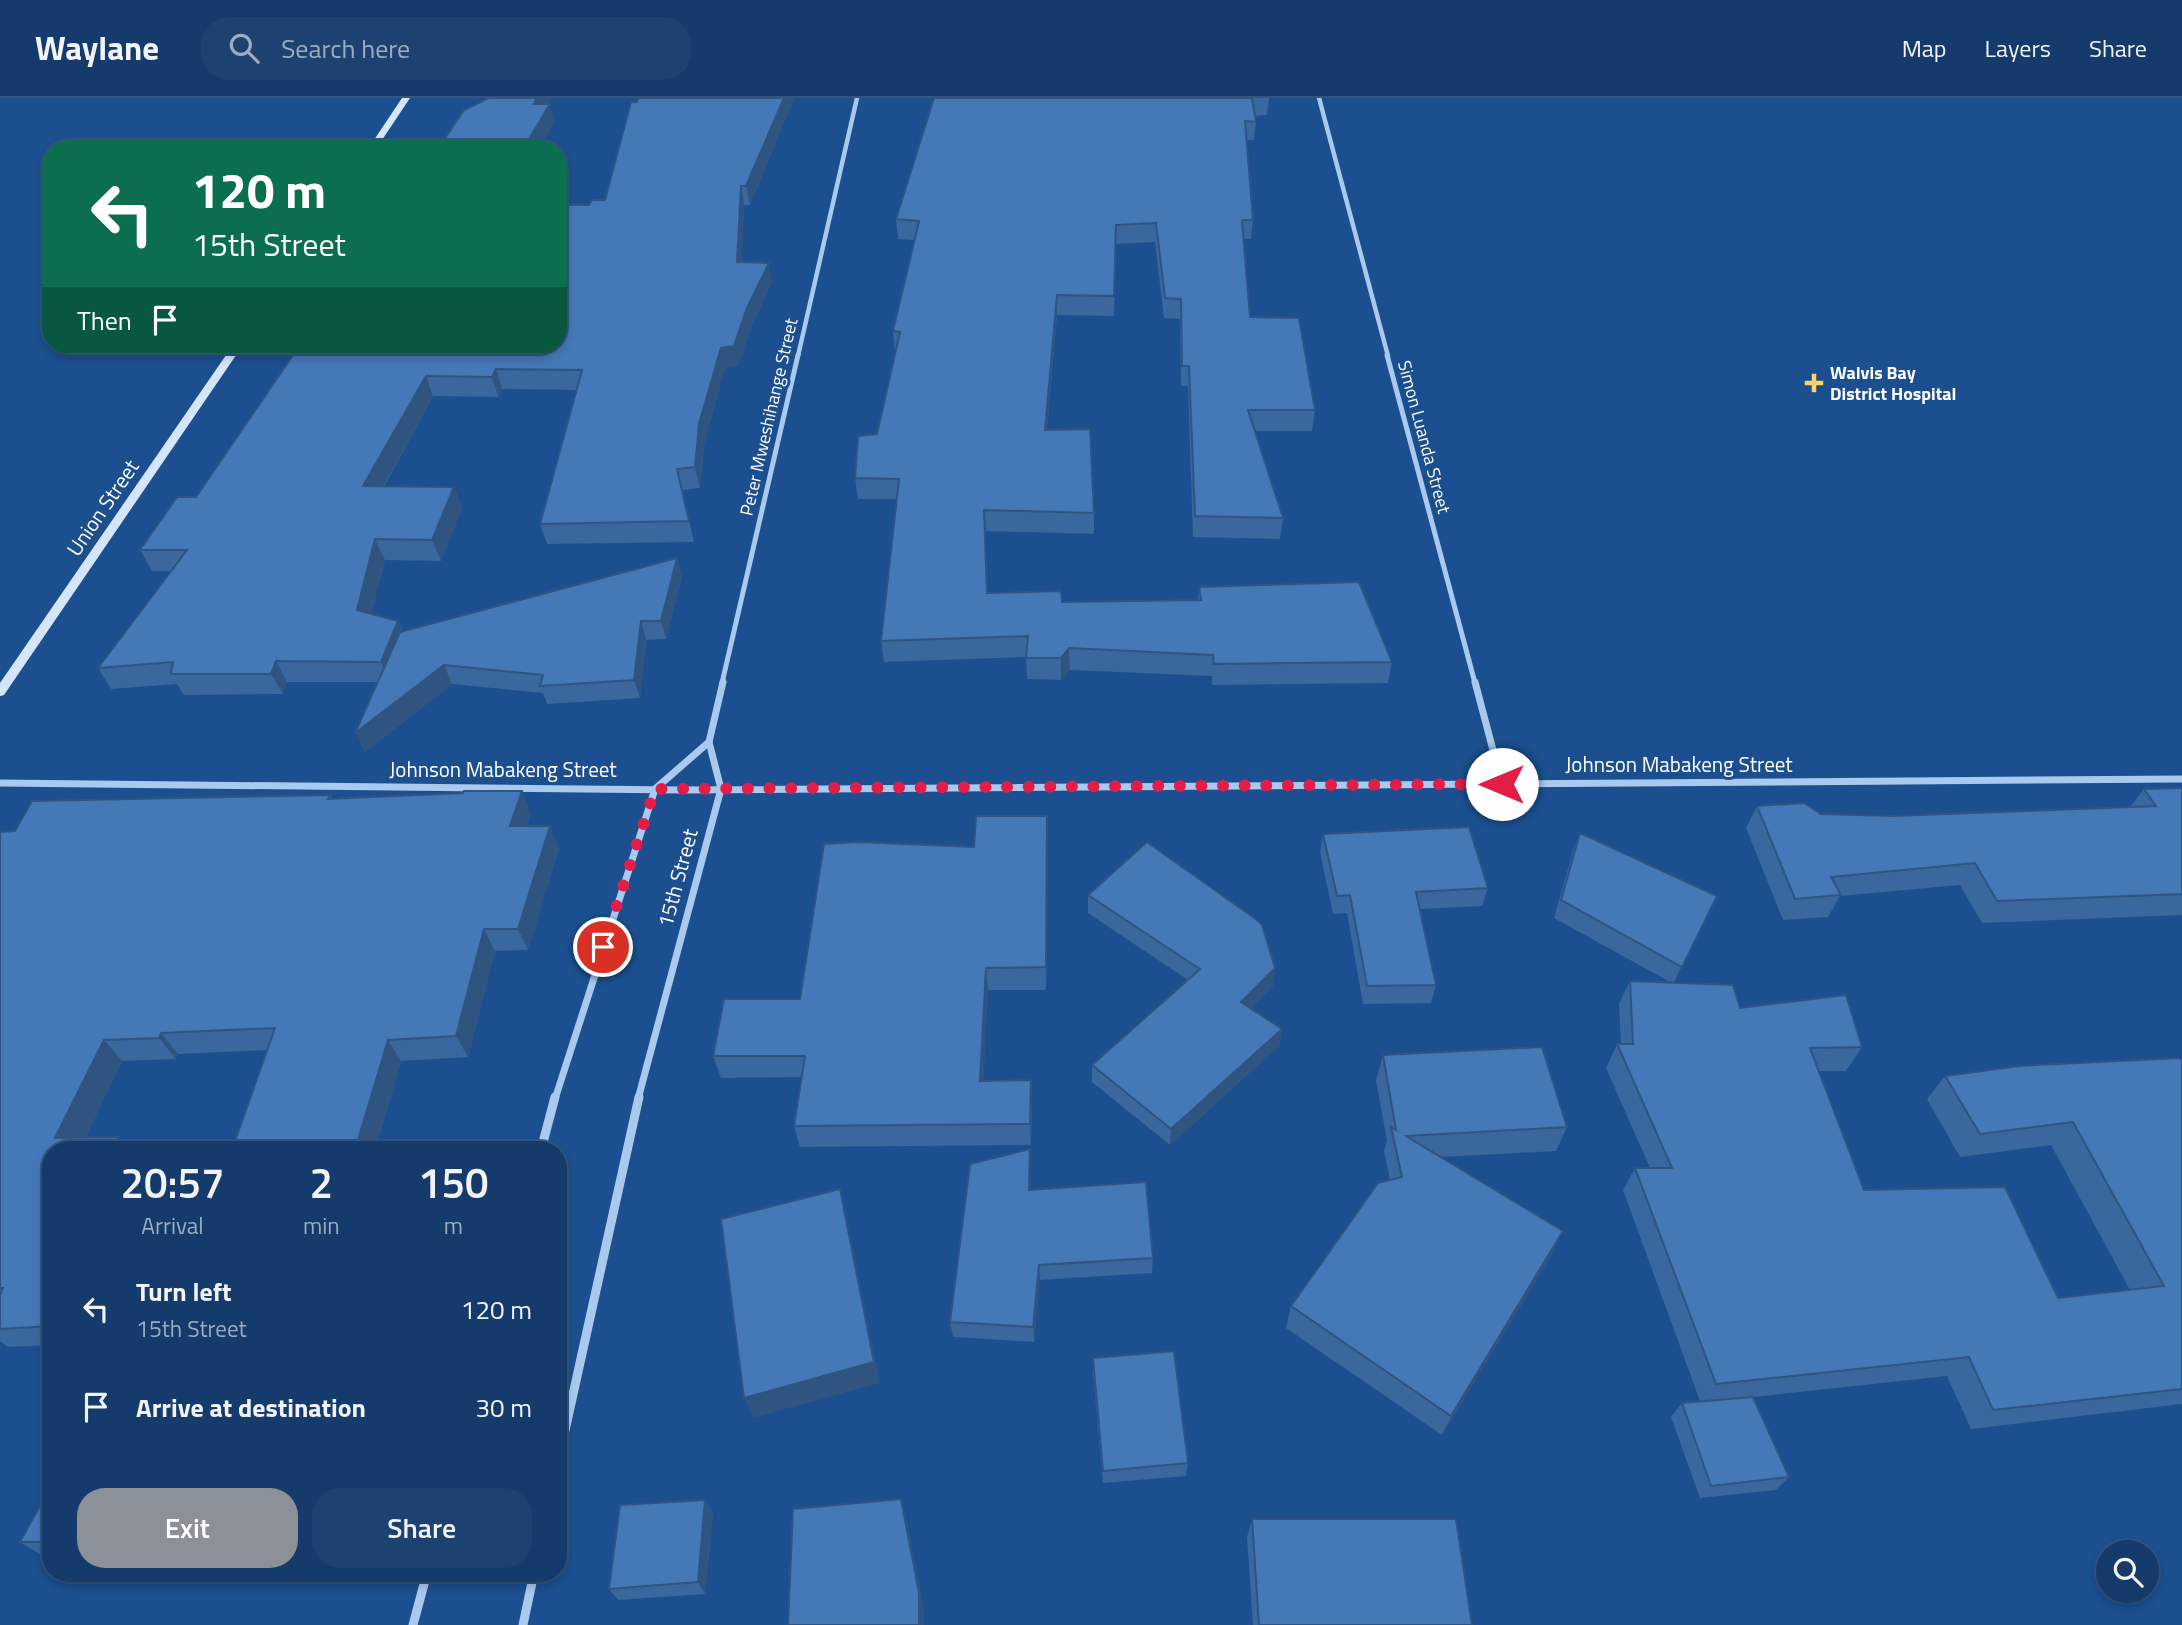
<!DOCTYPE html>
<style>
:root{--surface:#143b6b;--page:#1d4271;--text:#f1f3f6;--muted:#9dadc1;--line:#33557e;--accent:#8c9099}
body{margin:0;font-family:"Titillium Web",sans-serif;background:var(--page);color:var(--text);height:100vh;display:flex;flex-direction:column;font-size:26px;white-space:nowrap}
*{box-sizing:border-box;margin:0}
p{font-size:23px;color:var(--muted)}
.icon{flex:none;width:38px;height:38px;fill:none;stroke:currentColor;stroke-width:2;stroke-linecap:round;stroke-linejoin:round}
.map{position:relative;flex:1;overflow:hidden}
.details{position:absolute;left:42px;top:1043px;width:525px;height:441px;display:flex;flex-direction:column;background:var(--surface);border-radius:28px;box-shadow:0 4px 10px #0003,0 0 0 2px var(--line)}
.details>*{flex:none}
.top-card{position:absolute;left:42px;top:42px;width:525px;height:214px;border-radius:28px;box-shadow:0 4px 10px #0003,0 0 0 2px var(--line);background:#0b6e4f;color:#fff;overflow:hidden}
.buttons{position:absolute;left:2096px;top:1442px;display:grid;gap:14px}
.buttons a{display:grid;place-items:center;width:63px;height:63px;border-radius:50%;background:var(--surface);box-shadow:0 4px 10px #0003,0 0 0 2px var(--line);font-size:35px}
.pin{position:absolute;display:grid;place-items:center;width:60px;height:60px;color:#fff;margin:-30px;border:4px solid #fff;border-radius:50%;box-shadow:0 2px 7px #0007}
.me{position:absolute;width:77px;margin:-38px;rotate:270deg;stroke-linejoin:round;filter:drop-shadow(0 0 5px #0008)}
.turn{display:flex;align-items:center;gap:24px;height:147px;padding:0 35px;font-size:32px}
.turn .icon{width:91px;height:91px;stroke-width:2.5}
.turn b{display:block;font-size:49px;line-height:60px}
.then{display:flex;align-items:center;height:66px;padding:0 35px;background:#0003;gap:14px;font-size:26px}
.eta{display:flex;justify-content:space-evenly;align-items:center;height:119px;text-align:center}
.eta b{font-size:42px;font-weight:600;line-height:49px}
.primary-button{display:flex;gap:14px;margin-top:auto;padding:14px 35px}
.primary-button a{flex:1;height:80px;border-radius:28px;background:var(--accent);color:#fff;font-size:28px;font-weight:600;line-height:80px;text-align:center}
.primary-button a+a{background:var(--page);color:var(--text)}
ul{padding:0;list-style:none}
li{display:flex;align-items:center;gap:21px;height:98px;padding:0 35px}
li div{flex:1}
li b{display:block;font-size:26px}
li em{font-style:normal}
header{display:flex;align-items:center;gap:42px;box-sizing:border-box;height:98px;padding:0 35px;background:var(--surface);border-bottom:2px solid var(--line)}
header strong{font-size:33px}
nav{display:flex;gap:38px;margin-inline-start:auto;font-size:24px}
.search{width:490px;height:63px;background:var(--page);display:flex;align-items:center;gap:18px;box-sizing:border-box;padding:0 24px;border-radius:28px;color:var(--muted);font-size:26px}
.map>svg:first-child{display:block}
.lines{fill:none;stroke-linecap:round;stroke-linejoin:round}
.street-far3{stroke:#a9c9ee;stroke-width:4.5}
.street-far2{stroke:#a9c9ee;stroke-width:5}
.street-far1{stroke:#a9c9ee;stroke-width:7}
.street{stroke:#a9c9ee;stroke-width:9}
.secondary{fill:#d6e6fa;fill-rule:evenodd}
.wall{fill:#3a679d;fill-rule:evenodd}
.shaded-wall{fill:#305480}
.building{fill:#4478b7;stroke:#305480;stroke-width:2;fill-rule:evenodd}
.route{stroke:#e11d48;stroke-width:12;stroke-dasharray:0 21.6}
.poi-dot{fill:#ffd166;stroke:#1b4f8f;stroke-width:2.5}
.labels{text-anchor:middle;stroke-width:6;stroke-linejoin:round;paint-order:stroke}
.far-poi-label{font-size:18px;font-weight:bold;fill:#fff;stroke:#1b4f8f;text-anchor:start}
.far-street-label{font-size:18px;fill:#fff;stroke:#1b4f8f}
.street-label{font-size:21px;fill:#fff;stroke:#1b4f8f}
</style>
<header>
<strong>Waylane</strong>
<div class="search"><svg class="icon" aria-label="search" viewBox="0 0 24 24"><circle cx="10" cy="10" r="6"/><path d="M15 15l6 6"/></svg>Search here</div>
<nav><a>Map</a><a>Layers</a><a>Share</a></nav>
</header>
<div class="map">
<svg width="2182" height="1527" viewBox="0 0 2182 1527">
<rect width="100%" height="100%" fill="#1b4f8f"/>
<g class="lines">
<g class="street-far3">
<path d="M1319,0L1388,258"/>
<path d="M798,258L857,0"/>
</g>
<g class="street-far2">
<path d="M1387,257L1475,585"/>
<path d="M722,585L798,257"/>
</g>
<g class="street-far1">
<path d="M1475,584L1502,686"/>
<path d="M0,685L680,692L2182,681"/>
<path d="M555,1001L655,691L709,644"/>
<path d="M638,1001L721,691L709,644L723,584"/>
</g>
<g class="street">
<path d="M541,1052L555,999"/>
<path d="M558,1364L639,999"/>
<path d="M413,1527L427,1475"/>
<path d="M523,1527L534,1475"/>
</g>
<g class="secondary">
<path d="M402,0H410L376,51H368Z"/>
<path d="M233,247H243L4,597L0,598V585Z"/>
</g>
</g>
<g class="wall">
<path d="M639,0H794L750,107H744L741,164L772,184L751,229L738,268L725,270L704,346L700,390L682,392L694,444L547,446L540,426L577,292L502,291L498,299L433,298L384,389H454L462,410L441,463L385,462L371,516L398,523L403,533L682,478L666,541L646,542L640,600L547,606L543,595L452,586L365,654L378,584H287L283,596L184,597L177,586L111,591L98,570L171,473H152L140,452L196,399L300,247H558L589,107L605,102Z"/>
<path d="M934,0H1269L1267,17L1255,18L1256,24L1254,42H1247L1253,122L1251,141H1244L1250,219L1315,312L1312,333H1255L1283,420L1280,441L1193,439L1188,288H1181L1180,221L1164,220L1155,144L1116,146L1114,218L1057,217L1047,332L1094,415V436L985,433L987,495L1062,504L1198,502L1199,489L1392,564L1388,585L1212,587V578L1070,572L1061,582L1027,581L1026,559L884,564L881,543L897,401H858L855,380L877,336L895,254L893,233L914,142L898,141L896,121Z"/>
<path d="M2182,690V817L1982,825L1960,787L1840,798L1828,819L1783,822L1746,730L1757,708L1821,716L1893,718L2130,709L2144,691Z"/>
<path d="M330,697L332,701L531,715L527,728L559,750L528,852L495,853L468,959L401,963L375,1052H51V1247L8,1249L0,1243V734L15,733ZM267,952L235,1043L123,1044L85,1040L122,963L176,961L178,956Z"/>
<path d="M1580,735L1717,798L1674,884L1740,910L1862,949L1846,973H1818L1864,1092L2058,1200L2130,1192L2051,1047L1960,1059L1927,1001L1945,978L2182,963V1306L1971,1331L1947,1278L1753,1299L1789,1379L1776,1392L1700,1400L1671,1319L1682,1305L1700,1303L1623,1092L1635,1070H1650L1606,970L1617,946H1621L1619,906L1630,883L1670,884L1554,820L1573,753Z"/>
<path d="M1323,736L1488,790L1482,808L1420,811L1436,887L1431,905L1363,906L1347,815L1333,816L1320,754Z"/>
<path d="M1048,741L1046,892H988L983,983L1032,1003L1031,1047L800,1049L794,1028L802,979L721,980L713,958L800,901L974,749Z"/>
<path d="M1088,797L1275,870L1273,888L1251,910L1282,931L1279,948L1170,1047L1092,984V967L1188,882L1088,815Z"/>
<path d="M1383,957L1567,1029L1556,1053L1441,1059L1552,1156L1442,1337L1286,1230L1291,1208L1390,1082L1384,1053L1387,1043L1376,982Z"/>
<path d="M1030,1051V1092L1153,1160L1152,1175L1040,1182L1034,1244L953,1239L950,1224Z"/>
<path d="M1093,1260L1188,1365L1186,1378L1103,1385L1093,1275Z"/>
<path d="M51,1388V1459H45L20,1444Z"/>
<path d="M713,1414L705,1496L618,1502L609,1491Z"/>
<path d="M1252,1421L1472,1527H1253L1247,1439Z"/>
</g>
<g class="shaded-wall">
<path d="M537,0H552L539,24L534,6Z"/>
<path d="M784,0H794L750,107L746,88Z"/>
<path d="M550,6L555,24L539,51H523Z"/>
<path d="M741,88L744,107L741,184L737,164Z"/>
<path d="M769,165L772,184L751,229L738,268L725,270L704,346L700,390L695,369L699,326L721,250L747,210Z"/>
<path d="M1057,197V217L1045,352V332Z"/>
<path d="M496,271L502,291L498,299L492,279Z"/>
<path d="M426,278L433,298L372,409L363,388Z"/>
<path d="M454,389L462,410L441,463L432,442Z"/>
<path d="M375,441L385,462L367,532L357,512Z"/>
<path d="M677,460L682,478L666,541L661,523Z"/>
<path d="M398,523L408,544L391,585L381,564Z"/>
<path d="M641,523L646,542L640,600L634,582Z"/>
<path d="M1069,550L1070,572L1061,582V560Z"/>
<path d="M276,563L287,584L283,596L271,576Z"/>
<path d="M444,567L452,586L365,654L355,635Z"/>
<path d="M522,693L531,715L519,750L510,728Z"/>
<path d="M1047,718L1048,741L1046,892V869Z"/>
<path d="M550,728L559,750L528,852L518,831Z"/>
<path d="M484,831L495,853L468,959L456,938Z"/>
<path d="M986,870L988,892L982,1004L980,983Z"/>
<path d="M1275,870L1273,888L1239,922L1241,904Z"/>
<path d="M1282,931L1279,948L1170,1047L1171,1031Z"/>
<path d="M161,935L178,956L176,961L159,940Z"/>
<path d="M104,942L122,963L79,1052L55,1040Z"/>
<path d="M388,942L401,963L375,1052H355Z"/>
<path d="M1031,982L1032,1003L1031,1047L1030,1026Z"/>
<path d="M1030,1051L1031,1068L1030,1108L1029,1092Z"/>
<path d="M840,1091L846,1115L880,1285L753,1320L744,1300Z"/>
<path d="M1563,1133L1552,1156L1442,1337L1451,1318Z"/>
<path d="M1039,1167L1040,1182L1034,1244L1033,1229Z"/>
<path d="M901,1401L906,1418L924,1510V1527H919Z"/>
<path d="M705,1402L713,1414L705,1496L698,1484Z"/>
</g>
<g class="building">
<path d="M489,0H537L534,6H550L523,51H438L464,12Z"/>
<path d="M639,0H784L746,88H741L737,164L769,165L747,210L734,248L721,250L699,326L695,369L677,371L689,423L540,426L582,272L496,271L492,279L426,278L363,388L454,389L432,442L375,441L357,512L398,523L381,564L276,563L271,576H171L173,564L98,570L187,452H140L177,399H196L300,247H558V107H589L592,102H605L631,4H637Z"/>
<path d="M934,0H1252L1256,24L1245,23L1253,122H1242L1250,219L1299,220L1315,312H1248L1283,420L1195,418L1189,268H1182L1181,201L1165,200L1156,125L1116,127L1114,198L1057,197L1045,332L1090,331L1094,415L984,412L987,495L1061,493L1062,504L1201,502L1199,489L1359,484L1392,564L1214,566L1213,557L1069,550L1061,560H1026L1028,538L881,543L899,381L855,380L858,338L877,336L900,234L893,233L919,123L896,121Z"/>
<path d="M677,460L661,523H641L634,582L540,588L543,577L444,567L355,635L400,534Z"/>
<path d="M2182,690V796L1997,803L1975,765L1831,779L1841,797L1795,801L1757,708L1804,705L1821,716L1893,718L2156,708L2144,691Z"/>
<path d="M464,693H522L510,728H550L518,831H484L456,938L388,942L355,1052H51V1228L0,1231V1197L3,1190H0V734L15,733L32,703L330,697L328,701L463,695ZM275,930L235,1043L115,1045L118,1039L55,1040L104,942L159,940L161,935Z"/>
<path d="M976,718H1047L1046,869L986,870L980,983L1031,982L1030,1026L794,1028L805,958H713L724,901H800L824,746L858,744L974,749Z"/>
<path d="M1469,729L1488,790L1416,794L1436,887L1367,888L1350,797L1337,798L1323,736Z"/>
<path d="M1580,735L1717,798L1682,869L1561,802Z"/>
<path d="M1147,744L1257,822L1262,827L1275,870L1241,904L1282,931L1171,1031L1092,967L1200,871L1088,797Z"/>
<path d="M1630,883L1733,887L1740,910L1846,897L1862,949L1810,950L1864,1092L2005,1089L2058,1200L2164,1188L2073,1024L1980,1036L1945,978L2019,968L2180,960L2182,963V1291L1993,1312L1969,1259L1716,1286L1635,1070H1672L1617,946H1633Z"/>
<path d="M1542,949L1567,1029L1406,1038L1563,1133L1451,1318L1291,1208L1378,1085L1402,1079L1391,1029L1396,1032L1383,957Z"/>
<path d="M1030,1051L1029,1092L1146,1084L1153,1160L1039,1167L1033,1229L950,1224L970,1066Z"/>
<path d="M840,1091L874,1264L744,1300L721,1121Z"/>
<path d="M1174,1253L1188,1365L1103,1373L1093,1260Z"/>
<path d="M1753,1299L1789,1379L1711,1388L1682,1305Z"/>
<path d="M51,1388V1444H20Z"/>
<path d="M901,1401L919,1495V1527H788L793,1411Z"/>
<path d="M705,1402L698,1484L609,1491L620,1407Z"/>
<path d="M1252,1421H1456L1472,1527H1259Z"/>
</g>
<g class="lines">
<path class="route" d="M603,849L655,691L1502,686"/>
</g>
<path class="poi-dot" d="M1810.5 274.5h7v7h7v7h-7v7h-7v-7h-7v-7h7z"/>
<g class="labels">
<g class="far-poi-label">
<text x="1830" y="281">Walvis Bay<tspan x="1830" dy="21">District Hospital</tspan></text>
</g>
<g class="far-street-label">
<text transform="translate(769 319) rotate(-77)" y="6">Peter Mweshihange Street</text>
<text transform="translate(1424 339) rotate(75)" y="6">Simon Luanda Street</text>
</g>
<g class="street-label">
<text transform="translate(103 410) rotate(-56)" y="7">Union Street</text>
<text x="1679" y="674">Johnson Mabakeng Street</text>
<text x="503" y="679">Johnson Mabakeng Street</text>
<text transform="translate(678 780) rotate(-75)" y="7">15th Street</text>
</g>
</g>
</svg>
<div class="buttons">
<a><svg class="icon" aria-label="search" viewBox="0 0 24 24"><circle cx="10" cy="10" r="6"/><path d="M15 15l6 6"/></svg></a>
</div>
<div class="pin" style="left:603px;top:849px;background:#d93025"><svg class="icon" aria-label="arrive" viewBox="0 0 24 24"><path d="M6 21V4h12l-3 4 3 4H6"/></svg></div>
<svg class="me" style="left:1502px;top:686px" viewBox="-20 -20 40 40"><circle r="19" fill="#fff"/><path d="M0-13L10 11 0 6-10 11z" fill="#e11d48"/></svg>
<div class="top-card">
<div class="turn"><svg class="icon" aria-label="left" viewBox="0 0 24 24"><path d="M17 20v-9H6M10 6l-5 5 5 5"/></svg><div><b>120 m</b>15th Street</div></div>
<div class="then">Then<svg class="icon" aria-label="arrive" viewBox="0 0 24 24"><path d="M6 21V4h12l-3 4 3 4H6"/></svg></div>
</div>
<section class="details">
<div class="eta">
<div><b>20:57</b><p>Arrival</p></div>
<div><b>2</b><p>min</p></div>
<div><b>150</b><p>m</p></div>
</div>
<ul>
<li><svg class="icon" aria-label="left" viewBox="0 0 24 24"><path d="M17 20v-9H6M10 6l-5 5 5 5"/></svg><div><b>Turn left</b><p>15th Street</p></div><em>120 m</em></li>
<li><svg class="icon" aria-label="arrive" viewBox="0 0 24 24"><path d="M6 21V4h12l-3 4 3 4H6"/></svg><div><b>Arrive at destination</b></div><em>30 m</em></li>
</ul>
<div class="primary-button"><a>Exit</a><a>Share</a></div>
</section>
</div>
